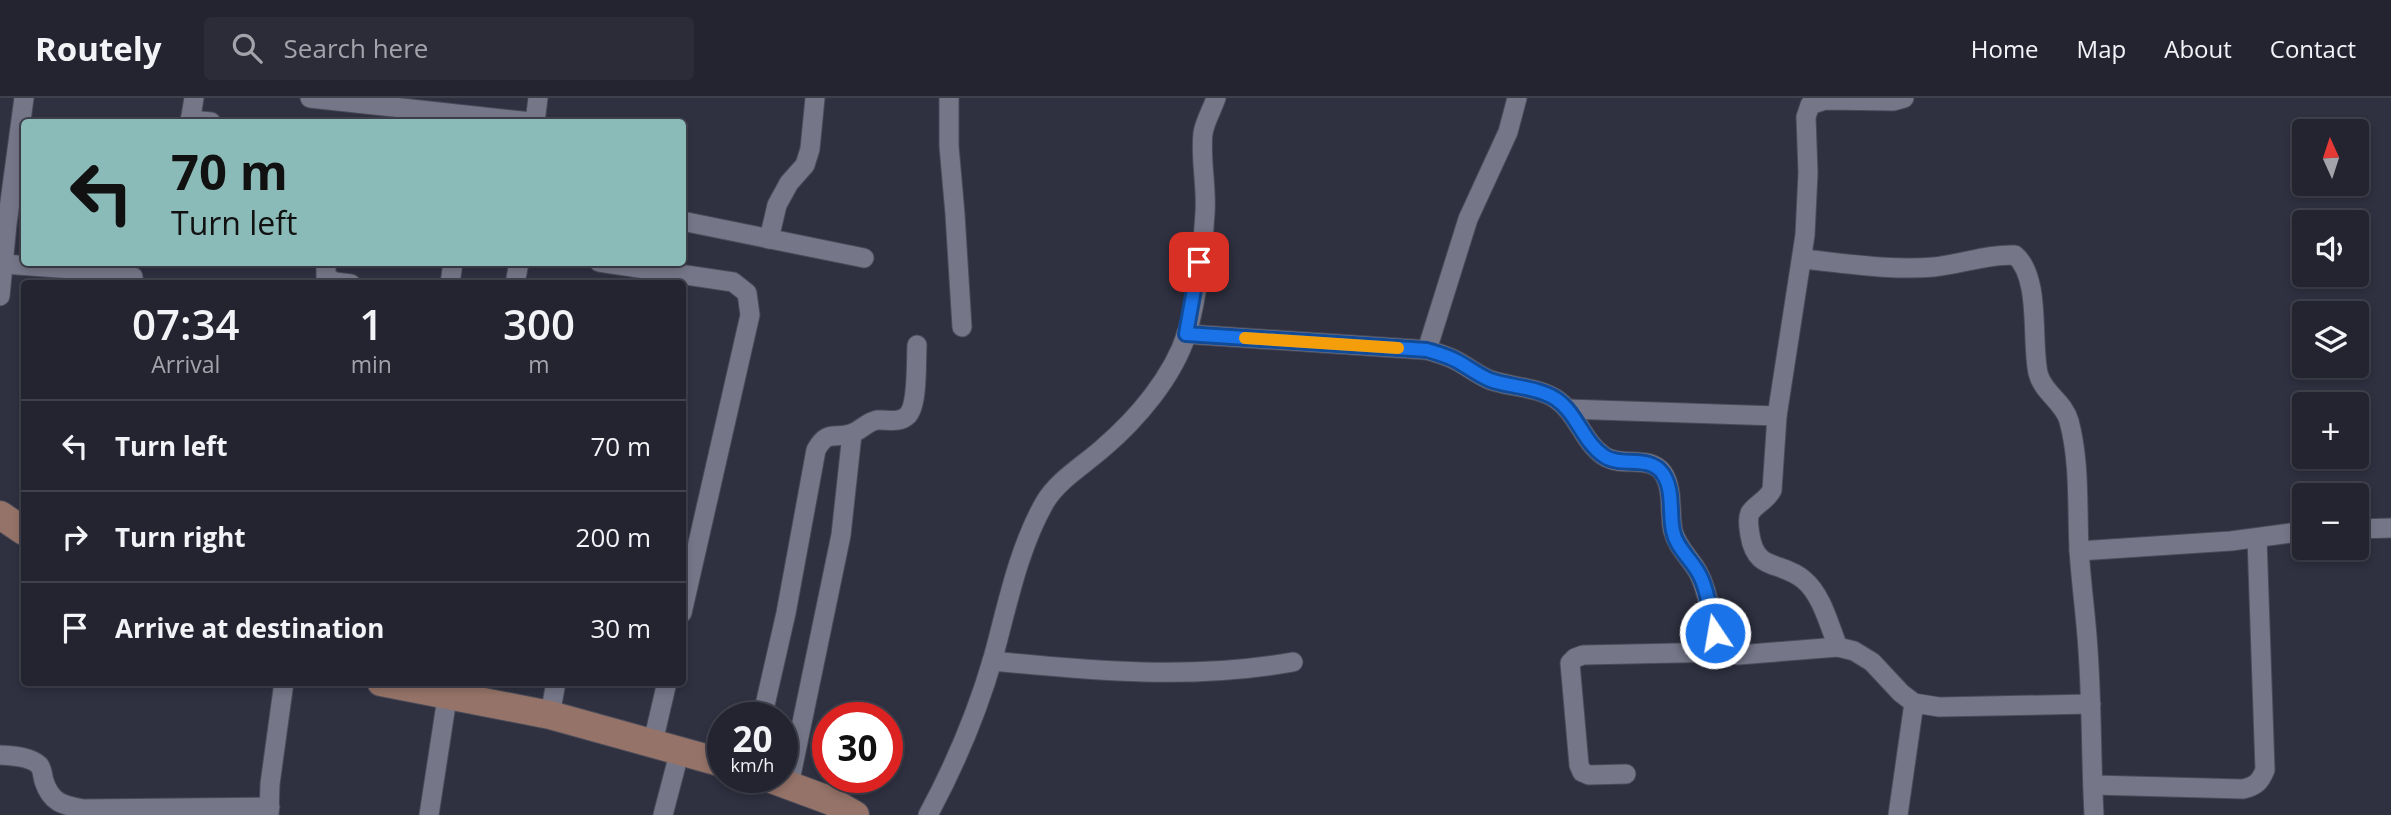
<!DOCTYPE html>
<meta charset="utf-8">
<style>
:root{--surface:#232430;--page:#2b2c38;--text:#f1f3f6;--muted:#a3a4ab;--line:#40414c}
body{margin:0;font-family:"Open Sans",sans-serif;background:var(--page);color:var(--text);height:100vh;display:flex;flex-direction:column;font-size:26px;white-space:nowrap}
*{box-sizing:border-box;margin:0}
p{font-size:23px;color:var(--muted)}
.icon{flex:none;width:38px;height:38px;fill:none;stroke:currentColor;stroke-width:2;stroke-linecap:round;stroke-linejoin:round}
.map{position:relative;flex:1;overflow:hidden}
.drawer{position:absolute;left:21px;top:182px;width:665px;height:406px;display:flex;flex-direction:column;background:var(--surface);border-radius:7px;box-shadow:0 4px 10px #0003,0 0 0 2px var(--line)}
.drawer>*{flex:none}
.hud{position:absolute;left:21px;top:21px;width:665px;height:147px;border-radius:7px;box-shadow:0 4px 10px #0003,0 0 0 2px var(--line);background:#8bbbb9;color:#111;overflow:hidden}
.needle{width:46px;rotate:357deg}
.tools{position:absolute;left:2292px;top:21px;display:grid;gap:14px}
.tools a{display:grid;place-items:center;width:77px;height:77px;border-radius:7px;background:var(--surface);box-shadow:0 4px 10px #0003,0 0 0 2px var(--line);font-size:35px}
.speed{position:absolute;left:707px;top:604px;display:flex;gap:14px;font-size:35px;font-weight:700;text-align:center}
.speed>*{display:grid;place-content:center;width:91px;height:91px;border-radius:50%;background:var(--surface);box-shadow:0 4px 10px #0003,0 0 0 2px var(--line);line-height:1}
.speed small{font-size:18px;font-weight:400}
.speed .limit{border:10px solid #d22;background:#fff;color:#111}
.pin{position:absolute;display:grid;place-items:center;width:60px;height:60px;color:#fff;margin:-30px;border-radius:14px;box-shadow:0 4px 10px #0006}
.me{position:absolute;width:77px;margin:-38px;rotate:348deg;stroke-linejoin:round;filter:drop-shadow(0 0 5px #0008)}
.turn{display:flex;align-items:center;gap:24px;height:147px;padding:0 35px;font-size:32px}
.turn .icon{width:91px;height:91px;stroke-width:2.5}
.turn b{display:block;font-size:49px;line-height:60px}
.eta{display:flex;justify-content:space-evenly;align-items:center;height:119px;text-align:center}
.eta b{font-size:42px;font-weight:600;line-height:49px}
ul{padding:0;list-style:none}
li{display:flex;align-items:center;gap:21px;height:91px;padding:0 35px;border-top:2px solid var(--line)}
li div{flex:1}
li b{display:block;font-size:26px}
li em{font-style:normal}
header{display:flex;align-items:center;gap:42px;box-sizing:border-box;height:98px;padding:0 35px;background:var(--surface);border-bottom:2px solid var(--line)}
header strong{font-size:33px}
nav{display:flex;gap:38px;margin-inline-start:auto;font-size:24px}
.search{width:490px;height:63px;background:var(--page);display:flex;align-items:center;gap:18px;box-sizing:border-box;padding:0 24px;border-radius:7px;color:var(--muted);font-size:26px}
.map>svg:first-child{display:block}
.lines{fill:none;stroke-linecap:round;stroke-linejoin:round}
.minor-casing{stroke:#4a4b58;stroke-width:21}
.secondary-casing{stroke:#4a4b58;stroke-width:30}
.minor{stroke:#757789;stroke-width:19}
.secondary{stroke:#957368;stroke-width:28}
.route-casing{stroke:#114b97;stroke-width:18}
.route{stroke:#1a73e8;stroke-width:12}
.slow{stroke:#f59e0b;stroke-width:12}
</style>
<header>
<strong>Routely</strong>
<div class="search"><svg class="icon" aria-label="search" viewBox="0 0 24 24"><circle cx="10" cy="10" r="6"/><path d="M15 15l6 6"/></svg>Search here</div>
<nav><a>Home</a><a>Map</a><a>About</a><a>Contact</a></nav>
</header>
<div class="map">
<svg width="2391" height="717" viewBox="0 0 2391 717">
<rect width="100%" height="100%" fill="#2f3040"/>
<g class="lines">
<g class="minor-casing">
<g id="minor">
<path d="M310,0L531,24"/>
<path d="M949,0V48L955,116L962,229"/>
<path d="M190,22L211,24"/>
<path d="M190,24L194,0"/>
<path d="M535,24L538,0"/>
<path d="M682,123L864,160"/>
<path d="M769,141L777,107L789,85L805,67L810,51L815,0"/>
<path d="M1802,161C1845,165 1891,173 1934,169C1962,166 1987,156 2015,157C2041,180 2031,241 2038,275C2043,295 2064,304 2069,323C2080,364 2077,409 2079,451C2081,485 2086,518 2088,552C2092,607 2091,662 2094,717"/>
<path d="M326,164V179L335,184L351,186"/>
<path d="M599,164L733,184L747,195L750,217L682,515"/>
<path d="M4,166L113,174L133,179L134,186"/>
<path d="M450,186L453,164"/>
<path d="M515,186L519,164"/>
<path d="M0,198L7,126L24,0"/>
<path d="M1186,236L1427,252C1437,255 1448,258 1457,263C1468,269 1478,277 1490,282C1510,289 1538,289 1556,301C1577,315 1583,344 1604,358C1621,370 1650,356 1663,375C1674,392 1669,415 1673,433C1677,449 1690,460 1698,474C1712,499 1708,527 1725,554L1738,557L1838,549L1854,553L1872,564L1901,595L1914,605L1939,609L2091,606"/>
<path d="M1427,252L1468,121L1508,34L1517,0"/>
<path d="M1567,311L1777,318"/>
<path d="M2357,431L2391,430"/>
<path d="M2079,453L2231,443L2305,433"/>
<path d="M1838,549C1829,527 1822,497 1804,482C1781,462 1756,475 1750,437C1749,430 1747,422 1750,415C1756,406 1766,403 1772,392L1777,318L1805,137L1808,75L1806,19L1810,7L1825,2L1893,3L1904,0"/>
<path d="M992,563C1093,573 1193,582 1293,564"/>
<path d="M550,617L556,584"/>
<path d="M762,620L786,515L816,352C828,330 836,342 853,335C861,332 867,324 877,322C887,321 899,326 908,317C918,306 916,263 917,247"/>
<path d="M653,644L667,584"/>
<path d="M0,657C12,658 29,658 39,667C43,672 42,676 44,683C51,705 63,707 83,711L270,709"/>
<path d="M1626,676L1589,677L1582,674L1579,667L1570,565L1575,560L1583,557L1725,554"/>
<path d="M789,687L841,437L852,336"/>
<path d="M2093,687L2243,691C2256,688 2260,684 2265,672L2257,440"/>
<path d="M269,717L270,686L284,584"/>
<path d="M429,717L449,587"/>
<path d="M663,717L680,652"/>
<path d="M928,717C955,667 977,615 993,560C1007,509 1018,451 1045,404C1058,382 1084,367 1103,350C1137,321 1173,279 1187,235C1197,201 1203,150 1205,115C1207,88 1200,61 1203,35C1205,23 1212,12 1216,0"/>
<path d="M1898,717L1914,605"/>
</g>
</g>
<g class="secondary-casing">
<g id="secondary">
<path d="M0,417L24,433"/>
<path d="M381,584L550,617L723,665"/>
<path d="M766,679L831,703L855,717"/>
</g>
</g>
<use href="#minor" class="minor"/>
<use href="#secondary" class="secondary"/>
</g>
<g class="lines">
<g class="route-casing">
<path id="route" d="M1199,164L1186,236L1427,252C1437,255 1448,258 1457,263C1468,269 1478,277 1490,282C1510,289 1538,289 1556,301C1577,315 1583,344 1604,358C1621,370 1650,356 1663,376C1674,392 1669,415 1673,433C1676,449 1690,460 1698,474C1708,491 1710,515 1715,535"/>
</g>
<use href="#route" class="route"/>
<path class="slow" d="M1245,240L1398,250"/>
</g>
</svg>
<div class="tools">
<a><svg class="needle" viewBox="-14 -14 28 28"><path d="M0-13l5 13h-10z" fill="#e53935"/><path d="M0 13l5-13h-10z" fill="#a3a4ab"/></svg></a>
<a><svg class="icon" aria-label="sound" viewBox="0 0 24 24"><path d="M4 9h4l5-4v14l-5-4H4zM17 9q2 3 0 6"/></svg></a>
<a><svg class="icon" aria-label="layers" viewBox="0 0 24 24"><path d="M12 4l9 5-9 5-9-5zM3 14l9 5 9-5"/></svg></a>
<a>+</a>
<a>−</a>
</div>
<div class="speed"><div>20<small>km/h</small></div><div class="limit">30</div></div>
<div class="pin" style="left:1199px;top:164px;background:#d93025"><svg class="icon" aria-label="arrive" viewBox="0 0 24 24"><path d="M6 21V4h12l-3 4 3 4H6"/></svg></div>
<svg class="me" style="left:1715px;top:535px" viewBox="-20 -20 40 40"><circle r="17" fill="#1a73e8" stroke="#fff" stroke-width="3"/><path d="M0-11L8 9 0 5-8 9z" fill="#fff"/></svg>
<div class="hud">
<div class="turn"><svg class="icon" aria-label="left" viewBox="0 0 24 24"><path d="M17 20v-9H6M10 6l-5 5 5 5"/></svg><div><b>70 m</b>Turn left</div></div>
</div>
<section class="drawer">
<div class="eta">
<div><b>07:34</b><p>Arrival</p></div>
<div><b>1</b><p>min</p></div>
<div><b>300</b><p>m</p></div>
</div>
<ul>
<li><svg class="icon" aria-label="left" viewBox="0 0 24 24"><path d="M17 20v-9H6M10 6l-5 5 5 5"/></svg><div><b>Turn left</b></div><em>70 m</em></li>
<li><svg class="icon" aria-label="right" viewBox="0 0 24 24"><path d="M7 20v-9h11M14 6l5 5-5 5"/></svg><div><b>Turn right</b></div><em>200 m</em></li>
<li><svg class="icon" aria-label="arrive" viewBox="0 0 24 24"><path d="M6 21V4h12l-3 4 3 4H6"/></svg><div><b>Arrive at destination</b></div><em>30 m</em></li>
</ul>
</section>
</div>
